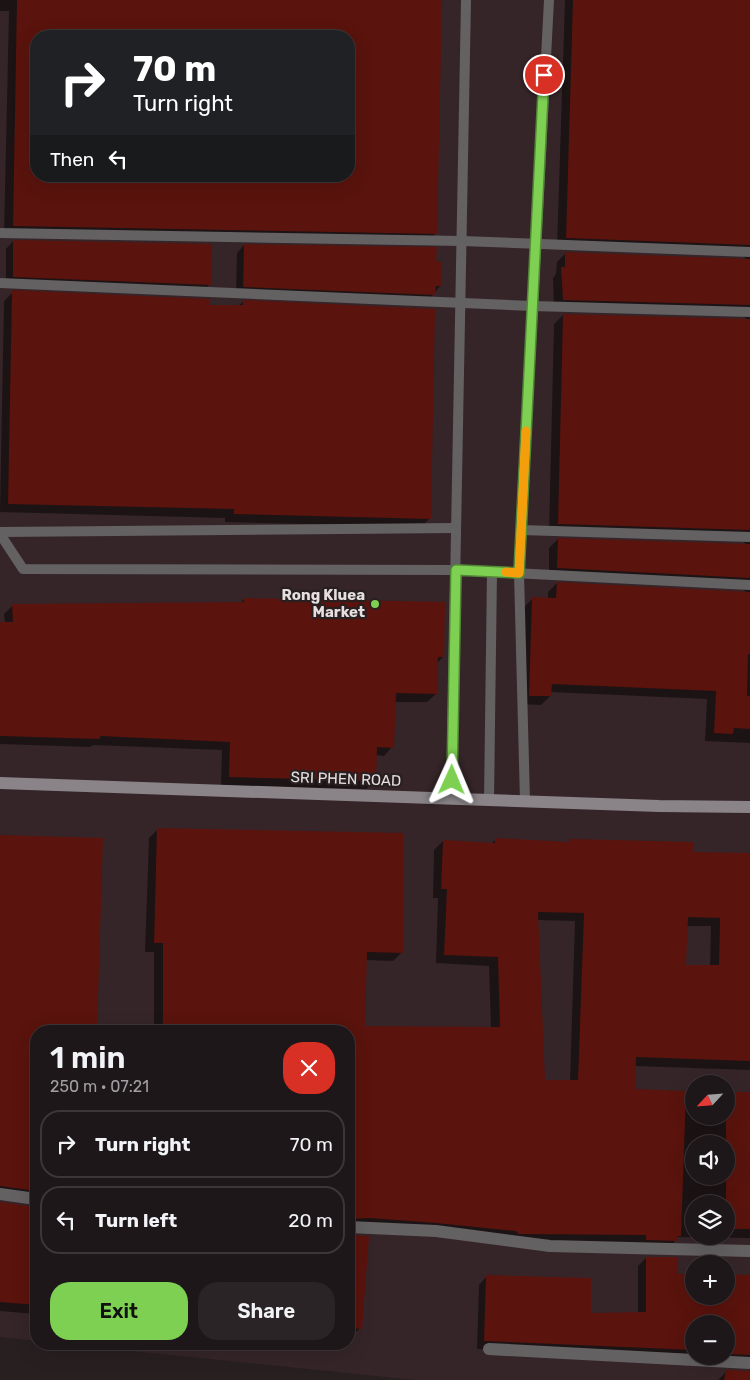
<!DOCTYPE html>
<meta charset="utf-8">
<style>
:root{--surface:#1e1719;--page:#2b2426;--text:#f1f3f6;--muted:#a19fa2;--line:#3c3638;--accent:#7ed053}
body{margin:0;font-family:Rubik,sans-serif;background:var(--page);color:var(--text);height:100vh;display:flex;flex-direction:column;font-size:19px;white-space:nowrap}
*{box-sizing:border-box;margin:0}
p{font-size:16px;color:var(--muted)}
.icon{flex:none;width:28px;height:28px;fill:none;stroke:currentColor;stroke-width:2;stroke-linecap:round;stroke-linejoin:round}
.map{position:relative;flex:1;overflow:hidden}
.side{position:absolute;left:30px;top:1025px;width:325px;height:325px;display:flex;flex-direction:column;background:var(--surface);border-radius:20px;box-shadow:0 5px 20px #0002,0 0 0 1px var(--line)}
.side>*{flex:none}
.top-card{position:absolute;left:30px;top:30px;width:325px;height:152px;border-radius:20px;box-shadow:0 5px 20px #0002,0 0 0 1px var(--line);background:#202124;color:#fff;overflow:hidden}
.needle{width:32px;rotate:244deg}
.fabs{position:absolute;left:685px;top:1075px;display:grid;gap:10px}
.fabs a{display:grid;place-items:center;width:50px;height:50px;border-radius:50%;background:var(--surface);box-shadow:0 5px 20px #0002,0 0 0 1px var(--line);font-size:25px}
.pin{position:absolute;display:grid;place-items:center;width:42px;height:42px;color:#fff;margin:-21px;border:2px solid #fff;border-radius:50%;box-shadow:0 1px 5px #0007}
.me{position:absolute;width:55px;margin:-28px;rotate:1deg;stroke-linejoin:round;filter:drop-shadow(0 0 4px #0008)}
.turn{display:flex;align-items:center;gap:18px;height:105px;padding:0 20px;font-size:22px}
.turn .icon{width:65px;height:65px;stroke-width:2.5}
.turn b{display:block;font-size:35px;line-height:42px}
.then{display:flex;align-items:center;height:48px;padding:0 20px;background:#0003;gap:10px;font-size:19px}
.round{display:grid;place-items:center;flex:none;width:52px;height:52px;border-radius:20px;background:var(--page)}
.overview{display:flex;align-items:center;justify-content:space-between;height:85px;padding:0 20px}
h1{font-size:30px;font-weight:600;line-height:38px}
.action{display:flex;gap:10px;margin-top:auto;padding:10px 20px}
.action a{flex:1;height:58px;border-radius:20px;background:var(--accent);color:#111;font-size:20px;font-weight:600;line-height:58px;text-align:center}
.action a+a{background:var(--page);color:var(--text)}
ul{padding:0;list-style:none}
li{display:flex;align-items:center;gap:15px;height:68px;margin:0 10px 8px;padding:0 10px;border:2px solid var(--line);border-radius:20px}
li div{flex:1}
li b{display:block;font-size:19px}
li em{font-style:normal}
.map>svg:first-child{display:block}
.built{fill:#352529;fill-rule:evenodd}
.shadow{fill:#0007;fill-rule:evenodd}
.building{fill:#5a130d;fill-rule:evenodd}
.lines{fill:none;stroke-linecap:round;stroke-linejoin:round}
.service{stroke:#646163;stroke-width:10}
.minor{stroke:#646163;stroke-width:12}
.secondary{stroke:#8a8489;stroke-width:12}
.route-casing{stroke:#528736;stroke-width:12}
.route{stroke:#7ed053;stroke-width:9}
.slow{stroke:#f59e0b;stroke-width:9}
.poi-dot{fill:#7ed053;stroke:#281f21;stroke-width:2}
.labels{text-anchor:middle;stroke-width:4.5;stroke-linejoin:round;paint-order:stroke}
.poi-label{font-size:15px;font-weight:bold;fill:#e5dfe0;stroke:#281f21;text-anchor:end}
.street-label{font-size:15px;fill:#e5dfe0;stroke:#281f21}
</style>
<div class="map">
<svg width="750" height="1380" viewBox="0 0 750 1380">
<rect width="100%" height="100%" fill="#281f21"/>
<path class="built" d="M0,0H750V1380H415L63,1344H349V1031H36V1341L0,1337ZM36,36H349V176H36ZM694,1084H726V1116H694ZM694,1144H726V1176H694ZM694,1204H726V1236H694ZM694,1264H726V1296H694ZM694,1324H726V1356H694Z"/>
<g class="shadow">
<path d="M0,0H441L436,233L427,242L4,234L9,11H0ZM36,36H349V176H36Z"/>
<path d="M565,0H750V743L705,741L707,699L550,692V696L541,705L521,704L524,607L533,598L548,599V592L557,583L747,593L741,587L549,577V548L558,539L747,545L741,539L549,533L554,324L563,315L748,320L741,314L554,309L553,278L556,274L557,262L566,253L747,260L741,254L557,247Z"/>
<path d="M13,241L209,285L202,292L6,284V249Z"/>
<path d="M244,245L435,263L440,286L427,302L236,294L237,253Z"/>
<path d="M13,292L209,306H238L243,302L430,518L421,527L225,522V518L0,512L4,301Z"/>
<path d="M244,599L443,657L437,663L436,694L427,702H394L392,747L384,756L375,755V781L366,789L221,785L222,750L93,745L90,747L0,744V623H5L4,614L13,605L240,604Z"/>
<path d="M158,829L402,952L393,961L365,960L363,1027L491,1028L489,966L436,963L438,898H433L434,850L443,841L491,844L496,839L568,843L571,841L693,853L750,854V1070L635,1066L634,1090L694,1092V1116H726L750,1094V1238L678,1237L668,1250L510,1242L349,1228V1031H36V1314L0,1311V1203L35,1208V1205L0,1197V836L96,1025H154V952H145L149,838ZM537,920L575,921L570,1082L543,1081ZM686,926H711L710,967L685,966ZM694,1144H726V1176H694ZM694,1204H726V1236H694Z"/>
<path d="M349,1235L368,1237L361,1327L352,1336H349Z"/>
<path d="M646,1258L677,1275L694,1296H726L750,1276V1380H718L727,1371H750L746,1364L590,1352L477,1349L479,1285L487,1276L589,1314L638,1313V1266ZM694,1324H726V1356H694Z"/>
</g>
<g class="building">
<path d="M17,0H442L437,234L13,226ZM36,36H349V176H36Z"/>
<path d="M573,0H750V245L566,238Z"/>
<path d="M13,240L212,244L211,285L13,277Z"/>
<path d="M244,244L437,247L436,261L442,262L441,286H436L435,295L243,287Z"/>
<path d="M565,252L750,259V305L563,300L561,267H565Z"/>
<path d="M12,290L210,299V305H243V300L435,309L431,519L234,514V509L8,504Z"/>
<path d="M563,314L750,319V530L558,524Z"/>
<path d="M558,538L750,544V578L557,568Z"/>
<path d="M557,582L750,592V654H748L747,696H750V729L734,728L733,734L714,733L716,691L552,684L551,696H529L532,597L556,598Z"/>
<path d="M244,598L445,602L444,657H438L437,694L396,693L394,748L377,747L376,781L229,777L230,742L100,736V739L0,736V622H13L12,604L244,602Z"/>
<path d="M157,828L403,833V953L367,952L365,1026L500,1027L498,957L444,955L447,889H441L443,840L495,843V838L570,842V839L694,842V852L750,853V1061L636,1057L635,1089L686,1091L681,1236H678V1241L646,1240V1235L519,1234L516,1231L436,1223L370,1218L349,1219V1031H163V943H154ZM538,912L584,913L578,1080H545ZM688,917L720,918L719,965H686Z"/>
<path d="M0,835L103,838L97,1031H36V1191L0,1186Z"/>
<rect x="726" y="1092" width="24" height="137"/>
<path d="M0,1202L36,1207V1305L0,1302Z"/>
<path d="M349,1235L369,1236L362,1329L349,1328Z"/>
<path d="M646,1257H678V1274H694V1296H726V1274L750,1275V1355L726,1354V1324H694V1350L484,1341L486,1275L591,1278V1313L646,1312Z"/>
<path d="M726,1370L750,1371V1380H724Z"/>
</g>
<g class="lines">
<g class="service">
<path d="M0,233L462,241L750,252"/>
<path d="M0,283L532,306L750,312"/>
<path d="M521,530L750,537"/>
<path d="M0,532L456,528"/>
<path d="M0,534L23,569L456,570L750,585"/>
<path d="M451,799L466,0"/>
<path d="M489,800L492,572"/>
<path d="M525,801L519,573L549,0"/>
</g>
<g class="minor">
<path d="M0,1194L36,1199"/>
<path d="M349,1227L436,1231L550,1246L750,1251"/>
<path d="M489,1349L750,1363"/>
</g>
<path class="secondary" d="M0,783L659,806L750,807"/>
</g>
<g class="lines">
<g class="route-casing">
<path id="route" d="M452,780L456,570L519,573L544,75"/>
</g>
<use href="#route" class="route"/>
<path class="slow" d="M506,572L519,573L526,431"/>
</g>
<circle class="poi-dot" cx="375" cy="604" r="5"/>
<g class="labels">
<g class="poi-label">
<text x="365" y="600">Rong Kluea<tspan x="365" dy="17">Market</tspan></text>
</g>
<g class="street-label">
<text transform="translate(346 779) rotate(2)" y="5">SRI PHEN ROAD</text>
</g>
</g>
</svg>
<div class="fabs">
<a><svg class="needle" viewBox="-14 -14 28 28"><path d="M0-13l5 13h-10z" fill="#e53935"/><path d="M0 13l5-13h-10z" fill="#a19fa2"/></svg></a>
<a><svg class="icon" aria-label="sound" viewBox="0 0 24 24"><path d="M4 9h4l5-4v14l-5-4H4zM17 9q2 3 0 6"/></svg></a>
<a><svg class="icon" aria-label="layers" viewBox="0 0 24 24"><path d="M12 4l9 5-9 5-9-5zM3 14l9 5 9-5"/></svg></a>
<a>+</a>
<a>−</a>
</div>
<div class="pin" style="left:544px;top:75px;background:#d93025"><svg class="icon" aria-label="arrive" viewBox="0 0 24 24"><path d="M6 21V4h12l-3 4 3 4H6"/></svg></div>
<svg class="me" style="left:452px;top:780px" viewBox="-20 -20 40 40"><path d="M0-17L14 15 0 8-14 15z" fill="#7ed053" stroke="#fff" stroke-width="4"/></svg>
<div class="top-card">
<div class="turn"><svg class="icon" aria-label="right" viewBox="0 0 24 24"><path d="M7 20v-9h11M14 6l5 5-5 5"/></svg><div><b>70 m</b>Turn right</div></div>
<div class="then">Then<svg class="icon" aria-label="left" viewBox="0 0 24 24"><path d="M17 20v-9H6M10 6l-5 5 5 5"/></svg></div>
</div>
<section class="side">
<div class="overview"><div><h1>1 min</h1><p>250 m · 07:21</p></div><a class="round" style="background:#d93025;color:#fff"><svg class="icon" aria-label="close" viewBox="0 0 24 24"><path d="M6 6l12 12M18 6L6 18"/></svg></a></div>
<ul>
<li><svg class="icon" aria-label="right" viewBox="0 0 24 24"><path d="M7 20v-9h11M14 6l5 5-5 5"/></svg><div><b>Turn right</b></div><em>70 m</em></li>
<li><svg class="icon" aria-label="left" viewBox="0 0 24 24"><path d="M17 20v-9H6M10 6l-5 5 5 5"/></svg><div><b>Turn left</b></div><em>20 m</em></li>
</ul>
<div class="action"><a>Exit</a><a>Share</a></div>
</section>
</div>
